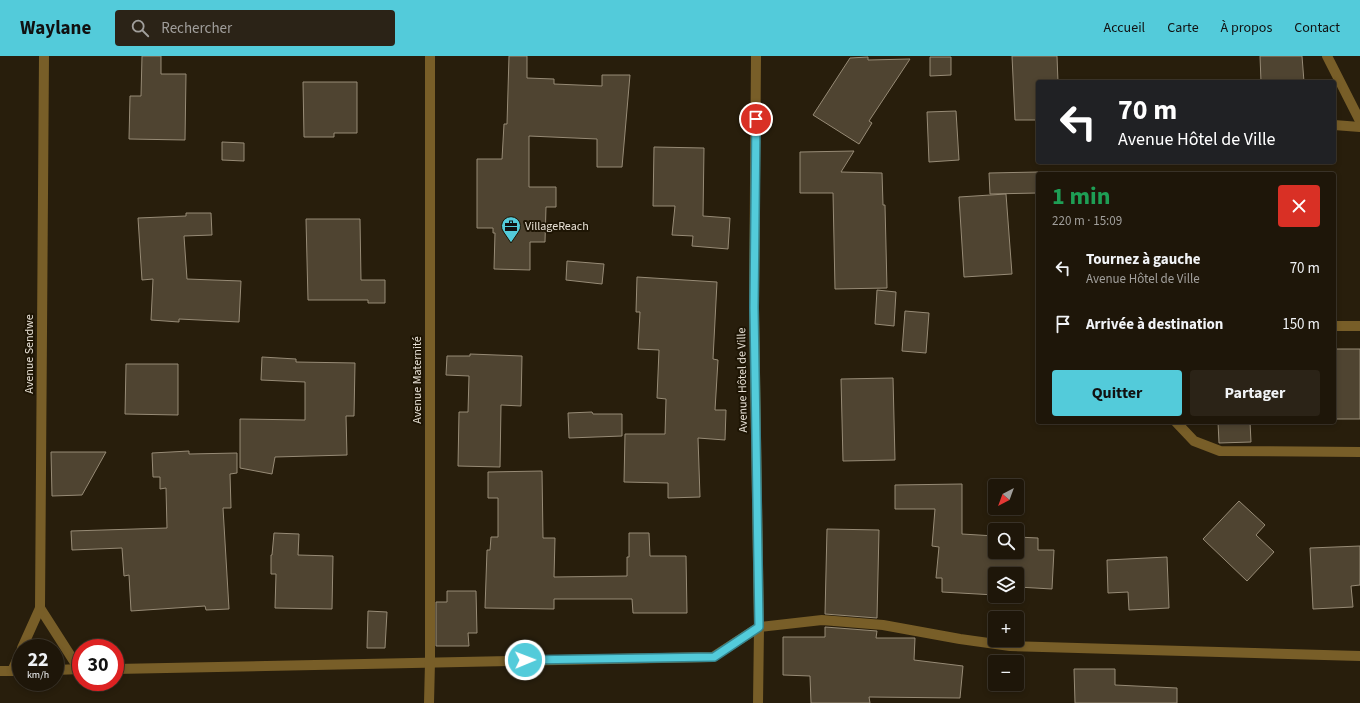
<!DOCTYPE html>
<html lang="fr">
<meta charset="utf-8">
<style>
:root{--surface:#1e1609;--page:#2b2317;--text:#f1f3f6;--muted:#a19f9c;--line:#3c352a;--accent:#53cbda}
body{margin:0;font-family:"Source Sans 3",sans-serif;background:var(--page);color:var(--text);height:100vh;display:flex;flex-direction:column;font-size:15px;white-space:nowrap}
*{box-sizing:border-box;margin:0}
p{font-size:13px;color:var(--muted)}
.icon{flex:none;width:22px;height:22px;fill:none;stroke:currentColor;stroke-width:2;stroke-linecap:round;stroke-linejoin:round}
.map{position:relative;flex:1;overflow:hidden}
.side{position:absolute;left:1036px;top:116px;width:300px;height:252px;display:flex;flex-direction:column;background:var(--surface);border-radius:4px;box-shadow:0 2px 6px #0003,0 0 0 1px var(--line)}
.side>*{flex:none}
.banner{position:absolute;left:1036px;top:24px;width:300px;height:84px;border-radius:4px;box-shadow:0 2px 6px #0003,0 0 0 1px var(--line);background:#202124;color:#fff;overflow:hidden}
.needle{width:26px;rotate:221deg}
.fabs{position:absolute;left:988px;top:423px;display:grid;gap:8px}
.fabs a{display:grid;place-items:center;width:36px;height:36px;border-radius:4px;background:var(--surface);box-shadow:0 2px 6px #0003,0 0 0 1px var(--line);font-size:20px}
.speed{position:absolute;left:12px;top:583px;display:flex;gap:8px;font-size:20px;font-weight:700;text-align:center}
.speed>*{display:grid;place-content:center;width:52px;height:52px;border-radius:50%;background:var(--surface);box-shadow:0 2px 6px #0003,0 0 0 1px var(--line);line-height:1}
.speed small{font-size:10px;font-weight:400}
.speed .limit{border:6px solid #d22;background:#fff;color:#111}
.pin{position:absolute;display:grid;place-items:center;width:34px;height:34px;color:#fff;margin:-17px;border:2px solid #fff;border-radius:50%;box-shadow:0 1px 4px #0007}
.me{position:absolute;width:44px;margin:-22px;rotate:89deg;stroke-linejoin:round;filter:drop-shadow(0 0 3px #0008)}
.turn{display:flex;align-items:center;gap:14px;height:84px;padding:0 16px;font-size:18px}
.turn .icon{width:52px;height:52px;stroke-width:2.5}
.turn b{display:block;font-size:28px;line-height:34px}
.round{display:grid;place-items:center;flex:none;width:42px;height:42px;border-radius:4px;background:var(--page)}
.head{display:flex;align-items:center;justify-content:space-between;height:68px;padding:0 16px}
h1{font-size:24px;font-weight:700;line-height:30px;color:#1e9e55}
.primary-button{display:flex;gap:8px;margin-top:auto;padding:8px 16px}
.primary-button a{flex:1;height:46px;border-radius:4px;background:var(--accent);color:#111;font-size:16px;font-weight:700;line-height:46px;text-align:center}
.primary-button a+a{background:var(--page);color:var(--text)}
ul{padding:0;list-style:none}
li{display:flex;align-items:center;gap:12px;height:56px;padding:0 16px}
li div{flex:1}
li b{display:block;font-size:15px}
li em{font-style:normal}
header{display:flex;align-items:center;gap:24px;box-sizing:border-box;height:56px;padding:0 20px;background:var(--accent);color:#111}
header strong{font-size:19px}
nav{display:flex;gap:22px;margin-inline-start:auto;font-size:14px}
.search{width:280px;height:36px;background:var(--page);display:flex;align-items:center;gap:10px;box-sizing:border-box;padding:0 14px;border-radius:4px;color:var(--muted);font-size:15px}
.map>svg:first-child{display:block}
.building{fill:#4f4431;stroke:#978b76}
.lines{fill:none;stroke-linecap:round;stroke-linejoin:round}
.minor{stroke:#785e28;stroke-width:10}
.route-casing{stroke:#36848e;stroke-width:10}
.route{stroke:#53cbda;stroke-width:7}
.labels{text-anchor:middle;stroke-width:4;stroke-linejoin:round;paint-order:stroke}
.poi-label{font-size:12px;fill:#e8e1d6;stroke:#1e1504;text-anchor:start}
.street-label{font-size:12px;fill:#e8e1d6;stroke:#1e1504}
</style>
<header>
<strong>Waylane</strong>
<div class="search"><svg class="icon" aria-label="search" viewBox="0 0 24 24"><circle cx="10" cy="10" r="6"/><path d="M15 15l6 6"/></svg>Rechercher</div>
<nav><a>Accueil</a><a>Carte</a><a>À propos</a><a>Contact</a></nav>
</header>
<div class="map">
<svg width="1360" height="647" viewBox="0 0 1360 647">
<rect width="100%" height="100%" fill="#281e0c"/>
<g class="building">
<path d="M142,0H161V18H186L185,84L129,83L130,40H141Z"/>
<path d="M509,0H527V22L554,23V28L602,30V19H630L622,111H597V83L529,80V131H556V151H546L545,186H530V214L494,213L495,177H493V172H477V103H502L504,68H507Z"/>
<path d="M1012,0H1057L1058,26H1038V64H1015Z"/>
<path d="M1260,0H1302L1304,26H1261Z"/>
<path d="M868,1V4L910,3L869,65L872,67L859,88L813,59L850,2Z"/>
<path d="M930,1H951V19L930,20Z"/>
<path d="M303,26H357V77H334V81H304Z"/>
<path d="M956,55L959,104L929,106L927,56Z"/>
<path d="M222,86L244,87V105L222,104Z"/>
<path d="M654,91L704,92L703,160L730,162L728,193L692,190L693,180L672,179L675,150H653Z"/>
<path d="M854,95L841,116L882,117L883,149H885L887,232L835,233L833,137H800V96Z"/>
<path d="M1038,116V137L990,138L989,117Z"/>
<path d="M1006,138L1012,218L964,221L959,141Z"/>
<path d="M186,157H211L212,179L184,180L187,223L241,225L239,266L179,263V266L151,264L153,223L142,224L138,162L186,160Z"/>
<path d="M306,163H360L361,224H385V247H368V244H308Z"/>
<path d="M567,205L604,208L602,228L566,224Z"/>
<path d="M637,221L717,226L713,303L718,304L715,354H726L725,384L698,382L700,441L668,442V427L624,426L625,378H665L666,343L657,342L659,294L638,293L640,256H636Z"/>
<path d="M877,234L896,236L894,270L875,268Z"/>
<path d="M905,255L929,257L926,297L902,295Z"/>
<rect x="1334" y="293" width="26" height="70"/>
<path d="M470,298L522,300L521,350L501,349L500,411L458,410L459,356H468L469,320L446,319L447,300H470Z"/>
<path d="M262,301L296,303V306L355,307L354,360H346L347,399L275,401L272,418L240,412V363L305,364V326L261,324Z"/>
<path d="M126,308H178V359L125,358Z"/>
<path d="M893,322L895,404L843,405L841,323Z"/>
<path d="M592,356L593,358H622V380L569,382L568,357Z"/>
<path d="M1218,366H1250L1251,386L1219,387Z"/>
<path d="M189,395V398L237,397V417L230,418L231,452H223L229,553L206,554L205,550L131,555L129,519L124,520L122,492L72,494L71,475L167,472L166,432L160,433V421H153L152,397Z"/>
<path d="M51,396H106L82,439L52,440Z"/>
<path d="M542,415L543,482H555L554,521L627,520V501H629V477H649L650,500H686L687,557H633L632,543H554V553L485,552L487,494H490L491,481H498V442H488V416Z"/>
<path d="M962,428V478L995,480V496H1017V481L1038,482V494H1054L1052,533L1018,531L1017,540H1011H1017V518H995V539L942,536V522H936L939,491L932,490L935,453H895V429Z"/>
<path d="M1239,445L1265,469L1256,479L1274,496L1247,525L1203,483Z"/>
<path d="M827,473L879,474L877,562L825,558Z"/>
<path d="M274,477L299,478L298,499L333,500L332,553L275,552L276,518H271V499H272Z"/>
<path d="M1360,490V529L1351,530L1353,551L1313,553L1310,492Z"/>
<path d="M1167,501L1169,552L1129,554L1128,536L1108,537L1107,504Z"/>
<path d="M447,535H476L477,577H468L469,590H436V546H447Z"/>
<path d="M368,555L387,556L385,592H367Z"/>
<path d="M825,571L877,575L876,582H915L914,604L963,610L960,642L869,641L870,647H811L810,620L783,619V581H825Z"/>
<path d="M1074,613H1115V629L1177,632V647H1075Z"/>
</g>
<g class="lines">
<g class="minor">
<path d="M756,0L754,252L759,571L758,647"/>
<path d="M1327,0L1360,65"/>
<path d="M1334,69L1360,71"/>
<path d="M1334,270H1360"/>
<path d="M1176,366L1194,385L1220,395L1360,396"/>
<path d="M40,552L79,613"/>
<path d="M22,592L40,552L44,0"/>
<path d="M115,613L713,601L759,571L822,564L883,569L960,583L1010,590L1360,600"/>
<path d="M55,614L81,613"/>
<path d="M0,615H21"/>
<path d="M12,615L21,595"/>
<path d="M429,647L430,606V0"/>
</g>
</g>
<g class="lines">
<g class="route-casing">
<path id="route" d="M525,604L714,601L759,571L754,252L756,63"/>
</g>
<use href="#route" class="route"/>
</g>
<defs>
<g id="office-pin" transform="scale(1)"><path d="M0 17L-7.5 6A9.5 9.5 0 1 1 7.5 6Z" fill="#53cbda" stroke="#1e1504"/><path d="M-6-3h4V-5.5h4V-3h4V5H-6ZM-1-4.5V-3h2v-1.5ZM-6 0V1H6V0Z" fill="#111"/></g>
</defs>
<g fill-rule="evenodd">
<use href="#office-pin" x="511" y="170"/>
</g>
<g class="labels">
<g class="poi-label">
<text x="525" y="174">VillageReach</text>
</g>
<g class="street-label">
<text transform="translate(29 298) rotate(-90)" y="4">Avenue Sendwe</text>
<text transform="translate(417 324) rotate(-90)" y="4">Avenue Maternité</text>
<text transform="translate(742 324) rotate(-91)" y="4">Avenue Hôtel de Ville</text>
</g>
</g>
</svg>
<div class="fabs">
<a><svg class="needle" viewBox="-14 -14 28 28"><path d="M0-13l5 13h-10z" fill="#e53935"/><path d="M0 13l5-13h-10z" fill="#a19f9c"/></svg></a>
<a><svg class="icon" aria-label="search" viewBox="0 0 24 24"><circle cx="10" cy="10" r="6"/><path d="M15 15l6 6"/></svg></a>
<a><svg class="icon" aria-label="layers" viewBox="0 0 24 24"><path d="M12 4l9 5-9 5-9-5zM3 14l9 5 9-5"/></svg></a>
<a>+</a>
<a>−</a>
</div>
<div class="speed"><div>22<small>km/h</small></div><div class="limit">30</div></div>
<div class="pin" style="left:756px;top:63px;background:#d93025"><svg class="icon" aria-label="arrive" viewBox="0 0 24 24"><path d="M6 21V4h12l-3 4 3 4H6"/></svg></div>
<svg class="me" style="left:525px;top:604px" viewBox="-20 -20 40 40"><circle r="17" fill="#53cbda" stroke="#fff" stroke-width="3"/><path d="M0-11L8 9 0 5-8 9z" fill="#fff"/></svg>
<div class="banner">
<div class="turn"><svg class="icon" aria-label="left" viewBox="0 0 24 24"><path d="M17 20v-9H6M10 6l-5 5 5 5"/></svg><div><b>70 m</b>Avenue Hôtel de Ville</div></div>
</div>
<section class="side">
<div class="head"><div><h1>1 min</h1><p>220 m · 15:09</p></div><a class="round" style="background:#d93025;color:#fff"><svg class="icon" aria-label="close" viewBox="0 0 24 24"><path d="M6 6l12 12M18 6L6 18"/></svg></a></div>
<ul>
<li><svg class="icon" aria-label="left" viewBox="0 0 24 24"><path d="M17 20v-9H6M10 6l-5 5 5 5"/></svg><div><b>Tournez à gauche</b><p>Avenue Hôtel de Ville</p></div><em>70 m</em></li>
<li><svg class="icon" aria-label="arrive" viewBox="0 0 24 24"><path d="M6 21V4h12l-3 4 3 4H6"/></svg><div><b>Arrivée à destination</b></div><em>150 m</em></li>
</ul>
<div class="primary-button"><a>Quitter</a><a>Partager</a></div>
</section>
</div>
